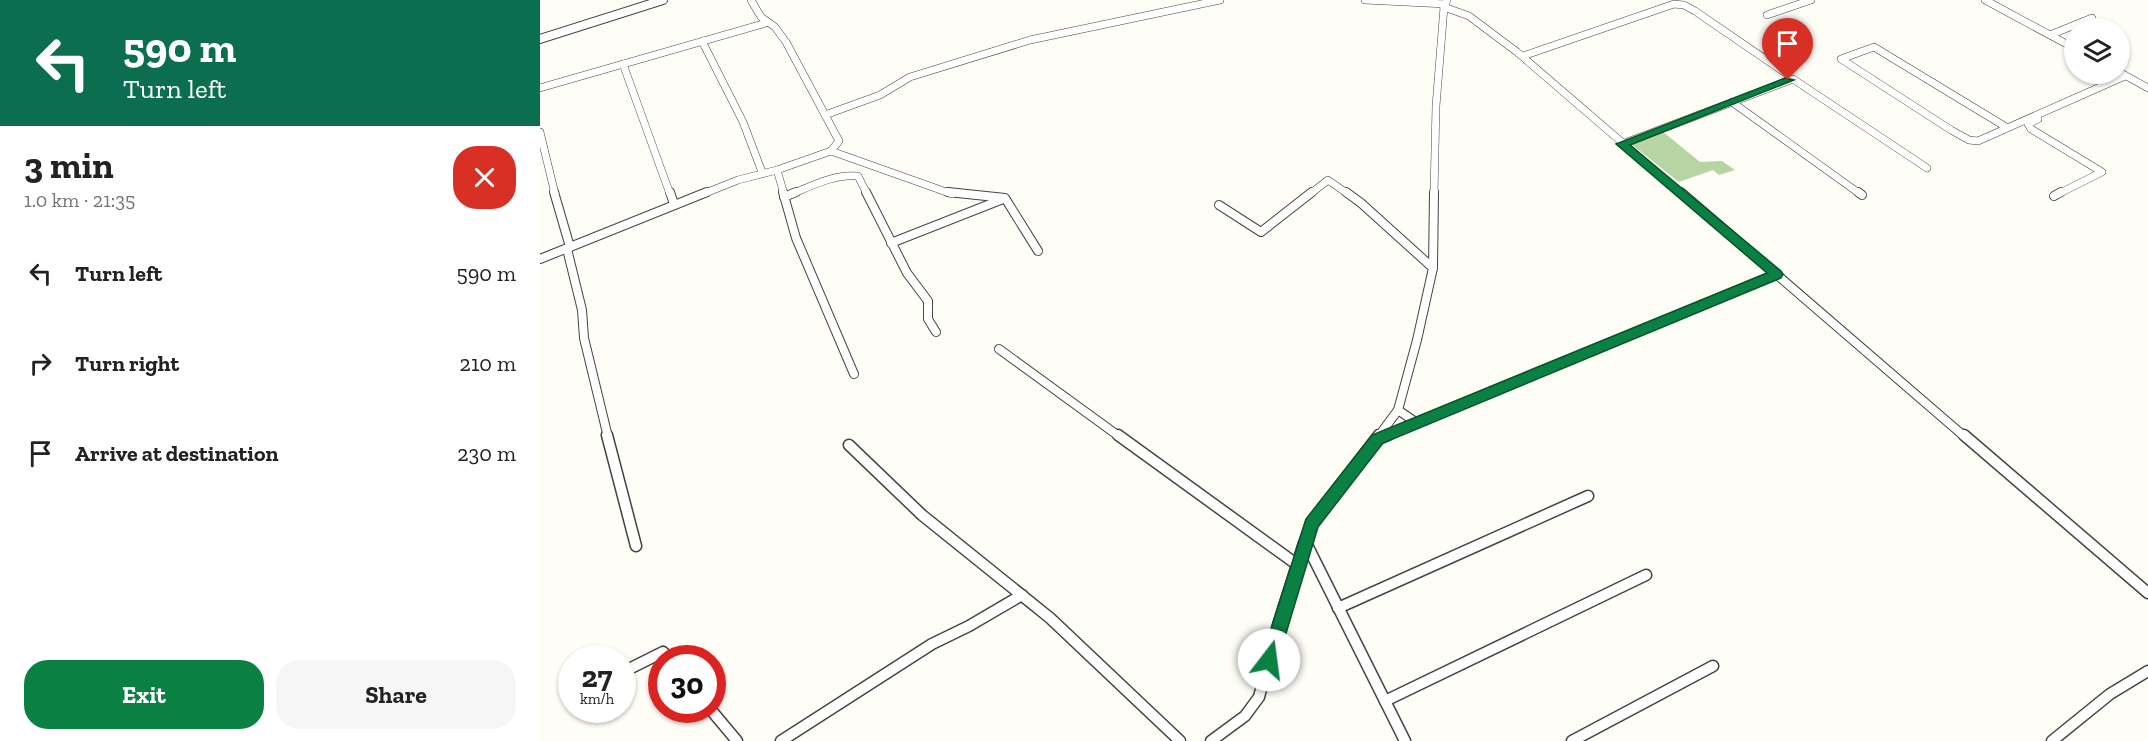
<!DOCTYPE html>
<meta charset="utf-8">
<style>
:root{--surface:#fff;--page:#f6f6f6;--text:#222;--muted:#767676;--accent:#0b8043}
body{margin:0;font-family:"Zilla Slab",serif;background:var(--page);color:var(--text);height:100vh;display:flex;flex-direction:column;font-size:22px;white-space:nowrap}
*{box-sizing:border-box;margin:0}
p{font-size:20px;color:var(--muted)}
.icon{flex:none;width:33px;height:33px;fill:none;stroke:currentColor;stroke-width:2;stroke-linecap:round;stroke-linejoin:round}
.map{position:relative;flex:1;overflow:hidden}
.sheet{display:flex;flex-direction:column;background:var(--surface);width:540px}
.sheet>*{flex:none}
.guide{background:#0b6e4f;color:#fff;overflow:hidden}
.controls{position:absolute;left:1524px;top:18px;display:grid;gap:12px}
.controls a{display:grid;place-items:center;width:66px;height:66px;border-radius:50%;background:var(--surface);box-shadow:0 2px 4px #0004;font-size:30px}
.speed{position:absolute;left:18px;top:645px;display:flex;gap:12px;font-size:30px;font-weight:700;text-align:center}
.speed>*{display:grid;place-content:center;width:78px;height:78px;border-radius:50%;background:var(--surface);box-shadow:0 2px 4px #0004;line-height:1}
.speed small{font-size:15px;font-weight:400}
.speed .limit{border:9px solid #d22;background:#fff;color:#111}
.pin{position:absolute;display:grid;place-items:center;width:51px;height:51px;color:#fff;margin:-62px -26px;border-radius:50% 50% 50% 0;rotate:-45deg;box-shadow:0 0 6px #0007}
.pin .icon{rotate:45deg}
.me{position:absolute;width:66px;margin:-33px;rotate:15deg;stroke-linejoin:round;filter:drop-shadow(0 0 4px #0008)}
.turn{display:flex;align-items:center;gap:21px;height:126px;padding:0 24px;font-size:27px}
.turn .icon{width:78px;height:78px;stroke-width:2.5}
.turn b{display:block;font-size:42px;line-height:51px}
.round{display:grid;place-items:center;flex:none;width:63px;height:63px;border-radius:24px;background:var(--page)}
.summary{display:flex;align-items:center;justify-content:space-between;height:102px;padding:0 24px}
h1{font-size:36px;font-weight:700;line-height:45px}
.button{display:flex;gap:12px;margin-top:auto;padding:12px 24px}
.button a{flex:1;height:69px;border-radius:24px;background:var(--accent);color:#fff;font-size:24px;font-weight:700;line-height:69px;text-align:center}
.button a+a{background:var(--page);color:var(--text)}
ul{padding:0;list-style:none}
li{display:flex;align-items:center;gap:18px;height:90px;padding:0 24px}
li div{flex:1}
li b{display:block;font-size:22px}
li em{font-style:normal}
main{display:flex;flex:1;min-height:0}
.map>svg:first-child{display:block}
.forest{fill:#b6d5a3}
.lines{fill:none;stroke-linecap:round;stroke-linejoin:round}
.minor-far2-casing{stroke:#444;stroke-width:8}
.minor-far1-casing{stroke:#444;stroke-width:10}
.minor-casing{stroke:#444;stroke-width:13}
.tertiary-casing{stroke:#444;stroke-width:10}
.minor-far2{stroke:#fff;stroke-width:7}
.minor-far1{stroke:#fff;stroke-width:8}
.minor{stroke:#fff;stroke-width:10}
.tertiary{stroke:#fff;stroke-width:8}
.route{fill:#0b8043;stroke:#07532c;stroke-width:1.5}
</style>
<main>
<section class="sheet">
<div class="guide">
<div class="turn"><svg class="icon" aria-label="left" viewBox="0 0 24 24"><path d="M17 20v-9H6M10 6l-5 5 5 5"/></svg><div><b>590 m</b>Turn left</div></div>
</div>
<div class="summary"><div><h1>3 min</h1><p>1.0 km · 21:35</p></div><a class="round" style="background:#d93025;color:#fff"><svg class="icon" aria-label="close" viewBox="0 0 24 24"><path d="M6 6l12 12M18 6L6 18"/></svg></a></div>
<ul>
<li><svg class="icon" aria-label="left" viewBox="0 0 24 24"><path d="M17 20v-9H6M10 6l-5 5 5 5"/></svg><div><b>Turn left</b></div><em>590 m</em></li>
<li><svg class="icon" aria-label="right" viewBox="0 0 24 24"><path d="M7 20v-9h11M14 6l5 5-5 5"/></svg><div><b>Turn right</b></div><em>210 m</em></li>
<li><svg class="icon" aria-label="arrive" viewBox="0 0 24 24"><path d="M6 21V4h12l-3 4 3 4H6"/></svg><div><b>Arrive at destination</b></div><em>230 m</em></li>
</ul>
<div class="button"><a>Exit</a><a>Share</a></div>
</section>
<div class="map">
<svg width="1608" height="741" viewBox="0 0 1608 741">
<rect width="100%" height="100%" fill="#fefdf6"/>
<path class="forest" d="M1122,131L1160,162L1182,161L1195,170L1179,175L1173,170L1139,182L1091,144Z"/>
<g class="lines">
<g class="minor-far2-casing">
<g id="minor-far2">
<path d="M211,0L221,17L235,27L246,42L299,141L291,151"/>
<path d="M825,0L906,4"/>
<path d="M1445,0L1534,48"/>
<path d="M904,7L929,16L977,52L1142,194"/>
<path d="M1227,15L1271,0"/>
<path d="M1510,35L1552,18"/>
<path d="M162,41L203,122L222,172"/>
<path d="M983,56L1134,4L1144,5L1155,11L1247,74"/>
<path d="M83,64L130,194"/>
<path d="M1581,73L1608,88"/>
<path d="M0,88L226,23"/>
<path d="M1192,102L1320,194"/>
<path d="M285,115L340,95L370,77L490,40L680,0"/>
<path d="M1498,119L1488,124L1491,129L1562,172L1518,194"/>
<path d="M1466,127L1334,47L1301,59L1411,130L1429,140L1438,141L1585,76"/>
<path d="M0,132L15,194"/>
<path d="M1082,144L1253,79L1387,168"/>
<path d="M237,170L244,194"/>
<path d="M163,194L198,180L237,170L291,151L412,194"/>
<path d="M252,194C273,185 295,174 318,176L327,194"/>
<path d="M770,194L788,180L808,194"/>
<path d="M894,194L896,106L904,7L907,0"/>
</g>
</g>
<g class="minor-far1-casing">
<g id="minor-far1">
<path d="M14,192L30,247L167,192"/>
<path d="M130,192L134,204"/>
<path d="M243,192L256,238L314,374"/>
<path d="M326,192L367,273L388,301V319L396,332"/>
<path d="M408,192L465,198L498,251"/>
<path d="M806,192L821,203L893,268"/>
<path d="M1141,192L1425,437"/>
<path d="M1318,192L1322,195"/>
<path d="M1514,196L1521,192"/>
<path d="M244,197L256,192"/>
<path d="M679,205L721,232L772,192"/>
<path d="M351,243L463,199"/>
<path d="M27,249L42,310L44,338L68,437"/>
<path d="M0,259L30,247"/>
<path d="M459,349L580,437"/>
<path d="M858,410L877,423"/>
<path d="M838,437L858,410L877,340L893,268L894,192"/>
<path d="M844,437L1236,274"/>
</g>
</g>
<g class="minor-casing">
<g id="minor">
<path d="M67,435L96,546"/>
<path d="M578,435L759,566"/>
<path d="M839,435L771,523L765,541L865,741"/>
<path d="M1424,435L1608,593"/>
<path d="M838,439L848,435"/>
<path d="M309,445L382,515L510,618L640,741"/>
<path d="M798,608L1048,496"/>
<path d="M85,671L123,652L128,658"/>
<path d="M845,701L1106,575"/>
<path d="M171,710L197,741"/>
<path d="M241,741L392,644L429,626L482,595"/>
<path d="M671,741L705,716L719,697L739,622L764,543"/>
<path d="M1032,741L1173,666"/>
<path d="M1512,741L1570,694L1608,671"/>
</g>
</g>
<g class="tertiary-casing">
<path id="tertiary" d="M0,39L123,0"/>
</g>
<use href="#minor-far2" class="minor-far2"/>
<use href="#minor-far1" class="minor-far1"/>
<use href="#minor" class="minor"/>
<use href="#tertiary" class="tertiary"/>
</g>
<path class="route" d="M1245,78L1254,80L1090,145L1241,271L1243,274L1241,278L843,443L778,527L738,660L735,666L729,669L723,666L721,660L766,519L832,435L1227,273L1076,144Z"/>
</svg>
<div class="controls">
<a><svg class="icon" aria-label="layers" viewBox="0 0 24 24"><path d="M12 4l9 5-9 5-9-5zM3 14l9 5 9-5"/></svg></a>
</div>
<div class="speed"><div>27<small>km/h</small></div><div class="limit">30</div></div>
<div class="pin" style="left:1248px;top:80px;background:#d93025"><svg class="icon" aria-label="arrive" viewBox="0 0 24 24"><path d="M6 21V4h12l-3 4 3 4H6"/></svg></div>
<svg class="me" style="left:729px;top:660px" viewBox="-20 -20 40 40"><circle r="19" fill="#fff"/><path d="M0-13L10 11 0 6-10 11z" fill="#0b8043"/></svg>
</div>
</main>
